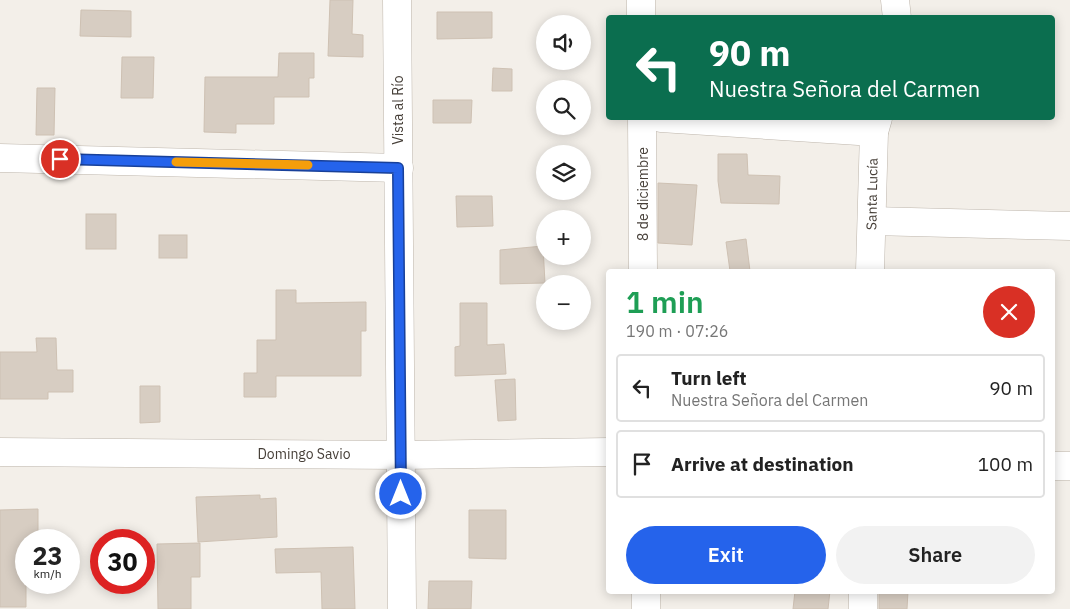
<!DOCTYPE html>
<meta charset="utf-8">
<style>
:root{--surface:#fff;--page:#f2f2f2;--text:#222;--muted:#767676;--line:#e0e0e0;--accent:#2563eb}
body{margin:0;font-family:"IBM Plex Sans",sans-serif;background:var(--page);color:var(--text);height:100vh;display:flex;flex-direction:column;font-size:19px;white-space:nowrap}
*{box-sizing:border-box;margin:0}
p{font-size:16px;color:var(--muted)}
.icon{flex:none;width:28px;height:28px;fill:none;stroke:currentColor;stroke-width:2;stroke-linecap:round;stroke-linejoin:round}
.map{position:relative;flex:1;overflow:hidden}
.details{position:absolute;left:606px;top:269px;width:449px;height:325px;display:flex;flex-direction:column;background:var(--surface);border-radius:5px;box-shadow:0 2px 12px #0003}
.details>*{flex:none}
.banner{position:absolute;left:606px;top:15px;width:449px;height:105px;border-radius:5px;box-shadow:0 2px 12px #0003;background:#0b6e4f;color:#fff;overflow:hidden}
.fabs{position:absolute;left:536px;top:15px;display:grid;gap:10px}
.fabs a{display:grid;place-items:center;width:55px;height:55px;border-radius:50%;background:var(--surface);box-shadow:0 2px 12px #0003;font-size:25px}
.speed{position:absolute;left:15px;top:529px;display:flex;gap:10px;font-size:25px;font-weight:700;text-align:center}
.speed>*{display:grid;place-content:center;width:65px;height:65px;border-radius:50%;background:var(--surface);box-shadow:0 2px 12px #0003;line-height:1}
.speed small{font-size:12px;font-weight:400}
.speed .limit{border:8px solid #d22;background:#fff;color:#111}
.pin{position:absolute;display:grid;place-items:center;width:42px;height:42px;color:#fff;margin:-21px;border:2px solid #fff;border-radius:50%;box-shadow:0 1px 5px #0007}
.me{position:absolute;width:55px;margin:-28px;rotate:0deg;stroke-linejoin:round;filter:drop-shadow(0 0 4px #0008)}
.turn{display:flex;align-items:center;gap:18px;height:105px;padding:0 20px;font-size:22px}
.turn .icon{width:65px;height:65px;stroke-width:2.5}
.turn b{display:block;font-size:35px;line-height:42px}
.round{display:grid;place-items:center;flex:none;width:52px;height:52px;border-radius:26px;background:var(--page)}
.headline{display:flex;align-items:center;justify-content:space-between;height:85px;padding:0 20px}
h1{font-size:30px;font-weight:600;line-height:38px;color:#1e9e55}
.primary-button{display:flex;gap:10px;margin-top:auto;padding:10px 20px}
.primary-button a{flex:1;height:58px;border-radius:30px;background:var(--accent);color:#fff;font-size:20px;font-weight:600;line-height:58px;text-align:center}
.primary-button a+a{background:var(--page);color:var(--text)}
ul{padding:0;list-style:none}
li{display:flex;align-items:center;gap:15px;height:68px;margin:0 10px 8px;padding:0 10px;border:2px solid var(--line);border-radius:5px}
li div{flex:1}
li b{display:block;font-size:19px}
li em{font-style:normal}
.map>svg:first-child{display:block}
.building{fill:#d7cdc2;stroke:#cec1b3}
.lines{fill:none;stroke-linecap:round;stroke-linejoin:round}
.minor-casing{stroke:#beb6ac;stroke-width:29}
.minor{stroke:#fff;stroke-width:28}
.route-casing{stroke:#184099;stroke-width:12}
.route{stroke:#2563eb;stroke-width:9}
.slow{stroke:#f59e0b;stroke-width:9}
.labels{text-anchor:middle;stroke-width:4;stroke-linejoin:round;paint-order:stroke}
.street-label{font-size:14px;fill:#463f38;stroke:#fff}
</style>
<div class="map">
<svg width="1070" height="609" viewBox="0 0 1070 609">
<rect width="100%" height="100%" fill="#f3efe9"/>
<g class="building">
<path d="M330,0H353L352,34L363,35V57L328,56Z"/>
<path d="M81,10L131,11V37L80,36Z"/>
<path d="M437,12H492V38L437,39Z"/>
<path d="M279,53H314V78H309V97H274V124H236V133L204,132L205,77H278Z"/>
<path d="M122,57H154L153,98H121Z"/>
<path d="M493,68L512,69V91H492Z"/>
<path d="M37,88H55L54,135H36Z"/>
<path d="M433,100H472L471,123H433Z"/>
<path d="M718,154H747L748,175L780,176L779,204L721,203L718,181Z"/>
<path d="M658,183L697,185L692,245L658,243Z"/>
<path d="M456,196H492L493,226L457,227Z"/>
<rect x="86" y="214" width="30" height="35"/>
<rect x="159" y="235" width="28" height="23"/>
<path d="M746,239L750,271H730L726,242Z"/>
<path d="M543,246L545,283L500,284V250Z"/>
<path d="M276,290H296V303L366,302V331H361V376H276V397H244V373H257V340H276Z"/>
<path d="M460,303H487V345L504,344L506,374L455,376V347L460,346Z"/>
<path d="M36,338H56L57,370H73V392H48V399H0V352H37Z"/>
<path d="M515,379L516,420L498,421L495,380Z"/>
<path d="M140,386H160V422L140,423Z"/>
<path d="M260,495V499L276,498L277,537L198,542L196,497Z"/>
<path d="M38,509V540H26V607H0V510Z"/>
<path d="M469,510H506V559L469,558Z"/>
<path d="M200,543V577H191V609H158L157,544Z"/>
<path d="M353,547L355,609H322L321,572L276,573L275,549Z"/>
<path d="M429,581H472L471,609H428Z"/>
<path d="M795,591H830L828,609H793Z"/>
<path d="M879,591H908L907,609H879Z"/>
</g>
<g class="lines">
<g class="minor-casing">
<g id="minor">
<path d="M397,0L402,609"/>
<path d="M641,0V18"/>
<path d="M895,0L897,18"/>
<path d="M642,118L643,271"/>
<path d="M661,118L874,132"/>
<path d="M0,158L399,168"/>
<path d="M872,221L1070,226"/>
<path d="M870,271L874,132L878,118"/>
<path d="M0,452L401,455L609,452"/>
<path d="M1052,466H1070"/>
<path d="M646,591V609"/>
<path d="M863,609V591"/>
</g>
</g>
<use href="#minor" class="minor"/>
</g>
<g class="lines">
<g class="route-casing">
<path id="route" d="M60,159L398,168L401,494"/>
</g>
<use href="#route" class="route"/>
<path class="slow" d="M176,162L308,165"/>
</g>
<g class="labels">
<g class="street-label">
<text transform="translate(398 110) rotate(-90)" y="5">Vista al Río</text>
<text transform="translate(643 194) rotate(-90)" y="5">8 de diciembre</text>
<text transform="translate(872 194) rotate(-89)" y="5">Santa Lucía</text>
<text x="304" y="459">Domingo Savio</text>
</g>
</g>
</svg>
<div class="fabs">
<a><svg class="icon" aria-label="sound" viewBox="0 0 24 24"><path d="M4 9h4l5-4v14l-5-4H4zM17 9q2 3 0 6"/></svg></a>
<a><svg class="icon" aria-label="search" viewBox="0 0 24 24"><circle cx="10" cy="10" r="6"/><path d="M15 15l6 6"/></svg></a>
<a><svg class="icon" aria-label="layers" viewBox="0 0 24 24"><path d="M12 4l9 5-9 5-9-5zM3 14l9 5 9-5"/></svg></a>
<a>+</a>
<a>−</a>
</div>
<div class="speed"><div>23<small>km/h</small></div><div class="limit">30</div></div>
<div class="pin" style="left:60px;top:159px;background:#d93025"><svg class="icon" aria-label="arrive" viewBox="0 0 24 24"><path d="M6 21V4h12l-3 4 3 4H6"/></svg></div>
<svg class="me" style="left:401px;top:494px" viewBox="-20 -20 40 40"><circle r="17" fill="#2563eb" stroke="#fff" stroke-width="3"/><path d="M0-11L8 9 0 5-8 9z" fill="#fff"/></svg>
<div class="banner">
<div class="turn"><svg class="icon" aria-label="left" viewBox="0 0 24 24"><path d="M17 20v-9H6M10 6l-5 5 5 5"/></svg><div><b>90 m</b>Nuestra Señora del Carmen</div></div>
</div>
<section class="details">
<div class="headline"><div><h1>1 min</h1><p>190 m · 07:26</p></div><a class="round" style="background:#d93025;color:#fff"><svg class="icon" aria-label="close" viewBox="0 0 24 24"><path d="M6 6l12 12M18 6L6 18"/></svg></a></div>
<ul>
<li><svg class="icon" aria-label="left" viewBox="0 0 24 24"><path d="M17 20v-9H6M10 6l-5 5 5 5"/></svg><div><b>Turn left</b><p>Nuestra Señora del Carmen</p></div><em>90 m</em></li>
<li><svg class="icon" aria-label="arrive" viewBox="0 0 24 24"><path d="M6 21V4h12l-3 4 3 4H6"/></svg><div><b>Arrive at destination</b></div><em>100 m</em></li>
</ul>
<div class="primary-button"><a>Exit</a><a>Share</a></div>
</section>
</div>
